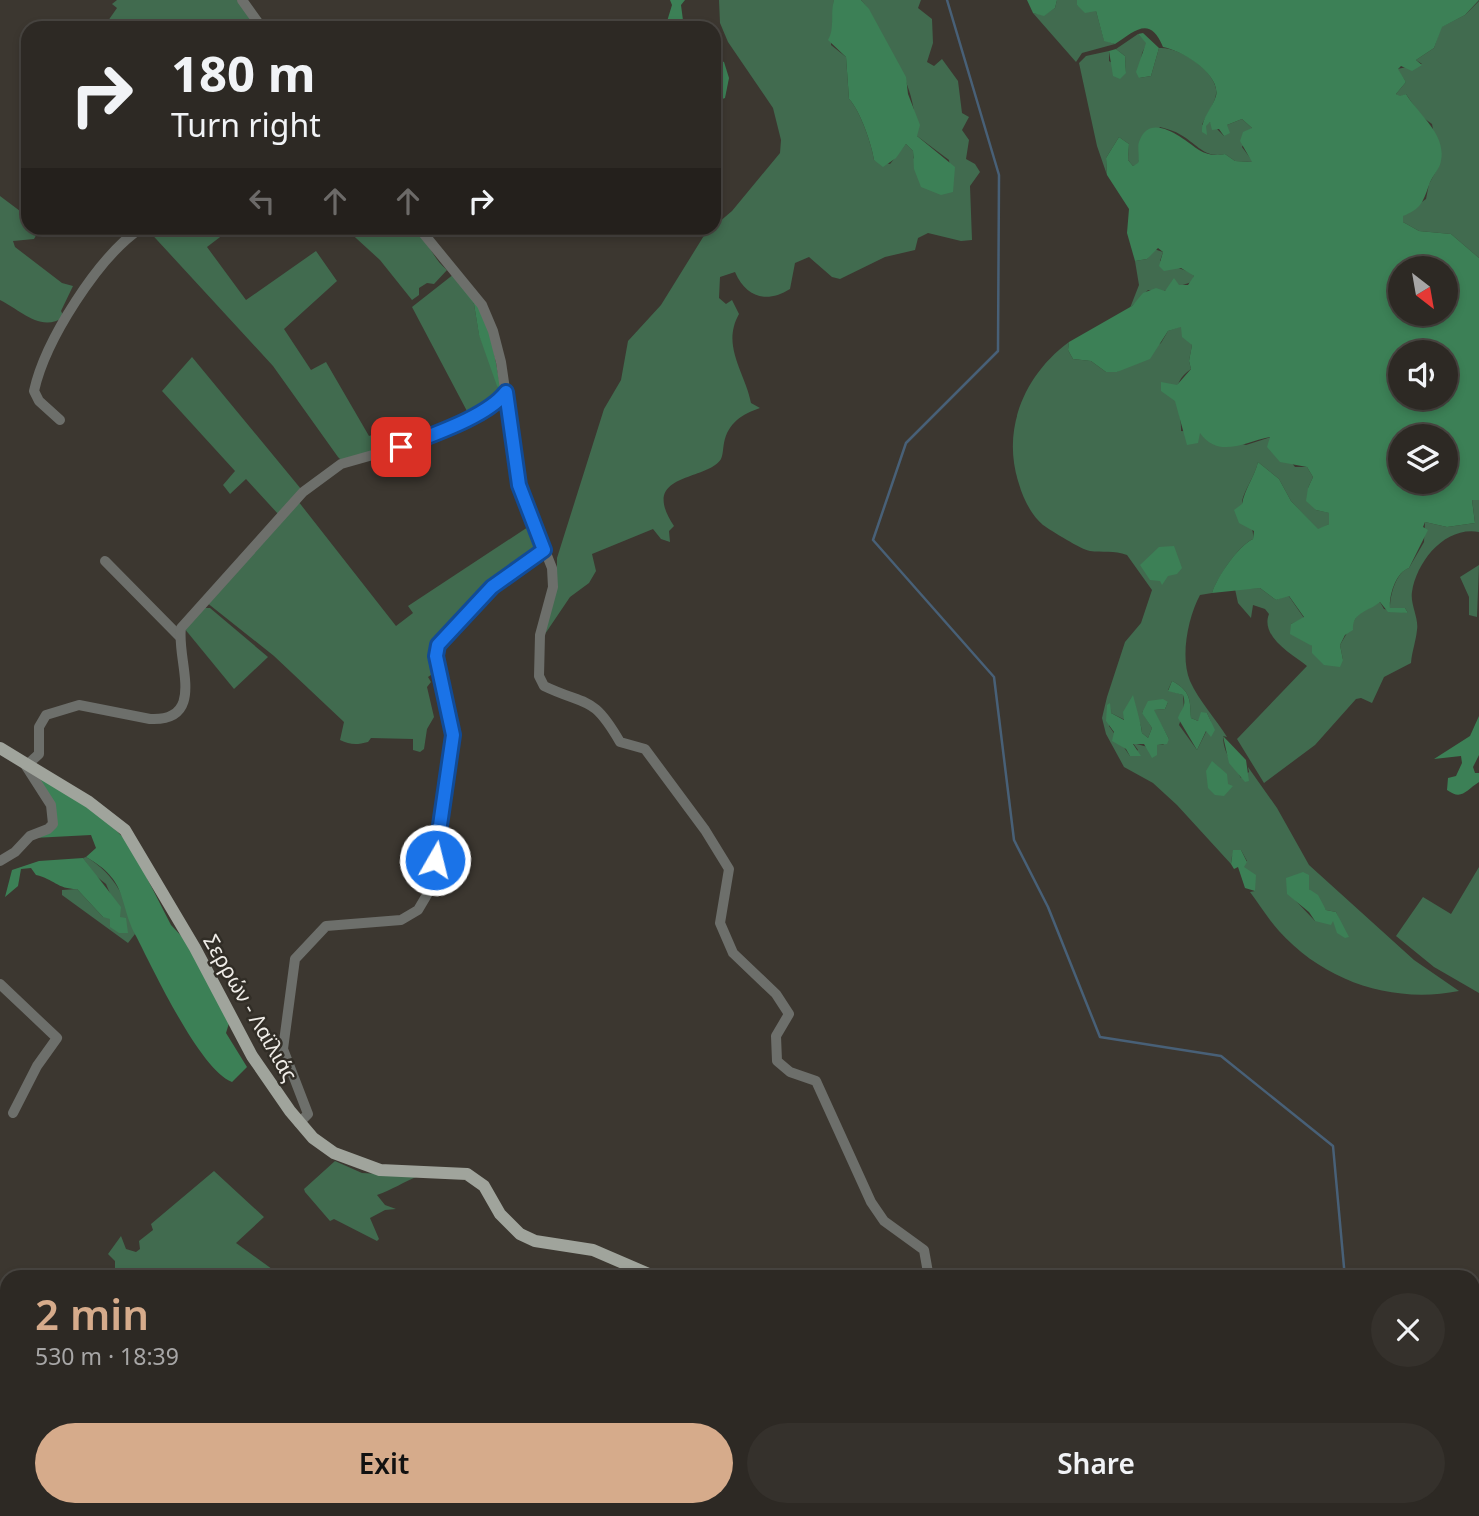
<!DOCTYPE html>
<meta charset="utf-8">
<style>
:root{--surface:#2d2924;--page:#35312c;--text:#f1f3f6;--muted:#a7a6a6;--line:#484541;--accent:#d6ab8b}
body{margin:0;font-family:"Noto Sans",sans-serif;background:var(--page);color:var(--text);height:100vh;display:flex;flex-direction:column;font-size:26px;white-space:nowrap}
*{box-sizing:border-box;margin:0}
p{font-size:23px;color:var(--muted)}
.icon{flex:none;width:38px;height:38px;fill:none;stroke:currentColor;stroke-width:2;stroke-linecap:round;stroke-linejoin:round}
.map{position:relative;flex:1;overflow:hidden}
.details{position:absolute;left:0px;top:1270px;width:1480px;height:247px;display:flex;flex-direction:column;background:var(--surface);border-radius:21px 21px 0 0;box-shadow:0 4px 10px #0003,0 0 0 2px var(--line)}
.details>*{flex:none}
.banner{position:absolute;left:21px;top:21px;width:700px;height:214px;border-radius:21px;box-shadow:0 4px 10px #0003,0 0 0 2px var(--line);background:#2d2924;color:var(--text);overflow:hidden}
.needle{width:46px;rotate:149deg}
.tools{position:absolute;left:1388px;top:256px;display:grid;gap:14px}
.tools a{display:grid;place-items:center;width:70px;height:70px;border-radius:50%;background:var(--surface);box-shadow:0 4px 10px #0003,0 0 0 2px var(--line);font-size:35px}
.pin{position:absolute;display:grid;place-items:center;width:60px;height:60px;color:#fff;margin:-30px;border-radius:14px;box-shadow:0 4px 10px #0006}
.me{position:absolute;width:77px;margin:-38px;rotate:8deg;stroke-linejoin:round;filter:drop-shadow(0 0 5px #0008)}
.turn{display:flex;align-items:center;gap:24px;height:147px;padding:0 35px;font-size:32px}
.turn .icon{width:91px;height:91px;stroke-width:2.5}
.turn b{display:block;font-size:49px;line-height:60px}
.lanes{display:flex;align-items:center;height:66px;padding:0 35px;background:#0003;justify-content:center;gap:35px;direction:ltr}
.lanes .off{opacity:.35}
.round{display:grid;place-items:center;flex:none;width:74px;height:74px;border-radius:37px;background:var(--page)}
.head{display:flex;align-items:center;justify-content:space-between;height:119px;padding:0 35px}
h1{font-size:42px;font-weight:600;line-height:52px;color:var(--accent)}
.primary-button{display:flex;gap:14px;margin-top:auto;padding:14px 35px}
.primary-button a{flex:1;height:80px;border-radius:42px;background:var(--accent);color:#111;font-size:28px;font-weight:600;line-height:80px;text-align:center}
.primary-button a+a{background:var(--page);color:var(--text)}
.map>svg:first-child{display:block}
.green{fill:#416b4f;fill-rule:evenodd}
.forest{fill:#3c8056;fill-rule:evenodd}
.lines{fill:none;stroke-linecap:round;stroke-linejoin:round}
.stream{stroke:#486077;stroke-width:2.5}
.minor{stroke:#6d6f6b;stroke-width:10}
.major{stroke:#a0a49c;stroke-width:12}
.route-casing{stroke:#114b97;stroke-width:18}
.route{stroke:#1a73e8;stroke-width:12}
.labels{text-anchor:middle;stroke-width:5;stroke-linejoin:round;paint-order:stroke}
.street-label{font-size:21px;fill:#f0ede8;stroke:#312d26}
</style>
<div class="map">
<svg width="1479" height="1516" viewBox="0 0 1479 1516">
<rect width="100%" height="100%" fill="#3c3730"/>
<g class="green">
<path d="M117,0H237L257,28H103L117,8L112,4Z"/>
<path d="M719,0H834L831,45L846,57L849,99C860,110 872,145 874,160L890,164L906,144L913,151V158L953,192L949,160L917,136C914,93 905,75 883,38C876,25 872,12 861,0H921L918,8L932,19L933,43L927,62L934,66L942,59L958,81L962,113L969,117L962,130L969,140L966,159L975,164L980,172L970,186L972,240L961,241L928,233L918,238L915,250L885,257L840,279L832,277L809,257L795,263L790,289C766,304 746,297 735,272L720,277L719,298L726,304L732,300L739,314C721,346 745,372 751,403L760,408C742,414 728,423 724,443C723,448 723,455 721,459C706,482 638,472 674,526L669,531L670,542L661,539L653,529L592,554L596,571L589,583L570,597L545,634L557,579V558L604,409L621,380L628,341L661,305L705,234L732,211L780,153L781,140L773,108L728,42L720,23Z"/>
<path d="M1057,0H1077V5L1096,11L1104,40L1115,44L1082,53L1076,62L1033,13L1044,15L1055,8Z"/>
<path d="M1479,1V258L1451,234L1419,231L1403,222L1402,216L1426,199L1429,184L1440,164L1432,124L1421,116L1406,94L1400,97L1396,94L1406,82L1397,69L1422,64L1416,60L1434,48L1441,27L1465,15Z"/>
<path d="M1138,34L1147,43L1142,53L1139,78L1151,76L1159,48C1178,46 1213,69 1216,89C1218,100 1206,115 1202,125L1210,122L1224,136L1227,125L1242,119L1252,128L1242,147L1253,162L1235,161L1225,154C1205,159 1197,144 1181,135C1175,131 1167,129 1160,127L1140,155L1138,164L1133,166L1128,160L1129,144L1119,137L1106,158L1107,175L1097,146L1079,63L1086,56L1109,51V61L1126,73L1125,56L1116,49Z"/>
<path d="M0,196L28,217V228H40L34,239L13,241L15,247L62,283L73,286L61,311L64,317C40,333 21,310 0,300Z"/>
<path d="M146,228H227L228,231L207,247L246,300L316,251L337,281L284,329L311,370L326,362L369,436L372,435L377,453L342,461L338,457L273,366Z"/>
<path d="M345,228H415C428,240 432,258 447,270L434,284L427,283L419,288V295L412,300L380,260Z"/>
<path d="M1154,249L1163,252L1160,261C1172,268 1184,267 1194,276L1192,282L1164,291L1148,290L1130,308L1139,285L1135,261L1147,259Z"/>
<path d="M454,274L474,304L479,334L501,390L500,395L468,413L412,307Z"/>
<path d="M1182,326L1192,345L1189,361L1191,369C1165,387 1182,407 1181,431L1200,432L1246,445L1271,437L1295,467H1307L1313,477L1308,488L1316,510L1330,513L1329,524L1318,530L1291,501L1279,479L1258,462C1255,476 1242,494 1242,503C1242,516 1255,525 1253,539C1238,546 1217,578 1212,593L1200,595C1188,617 1180,657 1190,681C1199,701 1216,719 1227,737L1223,736C1223,753 1233,764 1241,778L1249,772L1248,767L1277,808L1309,865L1414,960L1459,991C1393,1004 1325,982 1279,931C1268,919 1260,905 1250,892L1255,891L1243,867L1247,861L1241,850L1232,856L1231,864L1177,805L1153,783L1124,767L1106,734L1102,718L1107,697L1125,642L1141,623L1152,590L1127,555C1114,550 1102,553 1090,551C1082,550 1050,530 1043,525C1031,515 1023,498 1019,484C1001,430 1024,375 1069,342L1068,350L1073,359L1091,361L1106,372H1117L1161,343L1168,331ZM1172,681C1191,691 1190,700 1191,718L1198,721L1207,713L1211,722L1197,750L1179,725L1184,710L1183,695L1168,690ZM1168,702L1165,709L1153,710L1169,739L1163,745H1157L1155,749L1133,743L1138,750L1130,756L1109,726L1112,706L1111,713L1125,720L1135,705C1135,716 1142,723 1142,733L1148,738L1152,728L1142,712ZM1309,889L1326,910L1336,912L1342,926L1333,920L1315,921L1295,900Z"/>
<path d="M192,357L301,489L279,515L246,479L230,494L223,485L235,471L162,391Z"/>
<path d="M1472,499L1479,500V532C1445,526 1417,561 1412,592C1410,604 1419,618 1417,630C1416,641 1412,651 1411,663L1384,677L1372,703L1361,698L1356,699L1315,745L1264,783L1237,739L1307,666C1292,654 1260,637 1269,614L1265,609L1253,605L1251,618L1238,603L1235,589L1260,588L1276,600L1288,595L1304,618L1291,624L1312,646L1343,660L1340,645L1358,614L1380,602L1384,609L1408,613L1405,608H1390C1390,595 1396,572 1409,568L1424,542L1425,522L1447,527L1475,523Z"/>
<path d="M298,501L396,626L413,613L408,606L531,525L538,550L434,649V673L428,677L431,682L427,687L434,717L427,729L424,749L420,752L413,750V739L371,738L368,742C357,745 350,745 340,740L344,722L274,656L206,602Z"/>
<path d="M1479,565L1477,617L1469,615V597L1460,577Z"/>
<path d="M204,608H210L268,657L234,689L184,628Z"/>
<path d="M86,857C116,874 128,902 135,934L128,943L62,895V890L77,889L103,917H120L106,884L96,876L83,858Z"/>
<path d="M1479,867V993L1434,967L1396,936L1423,897L1451,914Z"/>
<path d="M335,1161L362,1173L419,1176C403,1182 392,1190 377,1195L385,1205L396,1209L385,1210L370,1218L379,1239L377,1241L334,1219L330,1221L305,1192L304,1189Z"/>
<path d="M214,1171L264,1217L236,1243L283,1277H115V1261L108,1254L121,1236L126,1249L136,1252L140,1249L139,1241L153,1230L151,1224Z"/>
<path d="M370,1510H551L554,1516H372Z"/>
</g>
<g class="forest">
<path d="M670,0H685L681,5L684,28H665L672,5Z"/>
<path d="M834,0H861L869,9L906,77L908,94L920,125L917,136L955,167L953,192L941,195L921,187L914,169L913,151L906,144L896,158L883,167L874,160C872,145 860,110 849,99L846,57L828,40C835,29 830,14 834,0Z"/>
<path d="M1027,0H1057L1055,8L1044,16L1033,13Z"/>
<path d="M1077,0H1479L1465,15L1442,27L1434,48L1416,60L1422,65L1412,71L1401,66L1398,69L1406,82L1396,94L1400,96L1406,94C1419,116 1449,135 1440,165C1437,172 1431,178 1429,185C1423,202 1421,209 1403,216V222L1419,231L1451,234L1479,258V500H1472L1475,523L1447,527L1425,522L1423,527L1428,530L1409,568C1396,572 1389,595 1390,608H1405L1408,613L1388,612L1380,602C1368,612 1352,612 1353,630L1345,635L1340,645L1343,660L1340,667L1324,665L1312,653V646L1290,634L1291,624L1304,617L1289,596L1276,600L1260,588L1212,593C1217,577 1238,546 1253,539L1254,531L1239,523L1234,510L1242,504C1245,488 1254,478 1258,462L1279,479L1291,501L1318,529L1329,524V513L1316,510L1306,501L1308,488L1313,477L1307,467L1280,462L1267,447L1270,437C1244,442 1219,459 1200,433L1198,443L1187,445L1175,401L1161,391V382L1177,385L1191,369L1189,361L1192,345L1182,337L1181,327L1168,331L1150,359L1117,372H1106L1091,361L1073,359L1068,350L1069,342L1132,306L1143,293L1156,288L1165,291L1174,278L1179,285H1188L1194,276L1181,268L1164,271L1159,266L1163,252L1158,248L1147,259L1135,261L1127,233L1129,209L1107,175L1106,158L1119,137L1129,144L1128,160L1133,166L1138,163C1140,157 1137,147 1139,142C1150,109 1186,141 1199,150C1207,155 1216,156 1225,154L1235,161L1252,162L1240,141L1243,132L1252,128L1242,119L1227,125L1230,133L1224,136L1219,129L1212,130L1210,122L1206,126L1207,135L1202,132C1201,118 1212,109 1216,96C1221,74 1181,50 1163,47C1150,15 1135,31 1115,44L1104,41L1096,11L1085,13L1077,5ZM1400,268H1446V313H1400ZM1400,352H1446V397H1400ZM1400,436H1446V481H1400Z"/>
<path d="M1143,33L1159,48L1151,76L1139,78L1136,72L1146,43L1138,34Z"/>
<path d="M1116,49L1125,56L1126,73L1120,79L1113,76L1109,51Z"/>
<path d="M714,58L724,62L729,78L725,98L714,102Z"/>
<path d="M458,283L480,307L490,330L501,390L497,386L479,335L474,304Z"/>
<path d="M1174,546L1182,568L1177,574L1168,576L1162,585L1160,581L1150,580L1140,565L1159,547Z"/>
<path d="M1172,681C1191,691 1190,700 1191,718L1198,721L1201,712L1207,713L1215,730L1211,737L1206,731L1197,750L1178,718C1181,709 1187,707 1183,695L1168,691Z"/>
<path d="M1133,695C1135,703 1142,727 1142,733L1148,738L1152,728L1142,713L1148,701L1163,699L1168,702L1165,709L1154,710L1169,739L1167,744L1157,745V755L1152,758L1144,744H1133L1141,756H1130L1126,749L1112,741L1114,732L1106,721L1107,705L1110,703L1111,713L1124,720L1123,712Z"/>
<path d="M1479,716V755L1473,767L1475,773H1479V782C1466,790 1462,801 1447,790L1448,778L1456,776L1462,763L1461,756L1434,759L1470,736Z"/>
<path d="M1223,736L1246,760L1249,781L1245,782L1229,763Z"/>
<path d="M1212,761L1227,774L1228,784L1233,786L1224,796L1215,795L1208,788L1206,771Z"/>
<path d="M35,775L96,811L129,843L171,925L185,940L230,1020L226,1033L247,1067L232,1082C200,1070 153,969 136,936C118,902 129,881 86,857L96,848L91,835L33,838L55,827Z"/>
<path d="M1233,850H1241L1247,862L1244,867L1256,875L1255,891L1245,888L1238,867L1234,869L1231,864Z"/>
<path d="M83,858L121,907L120,917L126,918L128,933H119L110,927V919L103,917L77,889C57,889 54,879 36,875L31,868L21,869L18,886L5,897L12,870L39,861Z"/>
<path d="M1303,872L1309,875V889L1318,895L1326,910L1336,912L1349,937L1345,938L1337,933L1333,921L1331,925L1315,921L1309,912L1287,894L1286,878Z"/>
</g>
<g class="lines">
<g class="stream">
<path d="M947,0L999,175L998,351L906,443L873,540L994,677L1014,840L1048,907L1100,1037L1221,1056L1333,1146L1345,1278"/>
<path d="M1401,1510L1403,1516"/>
</g>
<g class="minor">
<path d="M242,0L262,28"/>
<path d="M419,228L482,305L493,331L501,362L519,485L552,568L553,587L540,635L539,676L544,686C588,707 592,694 620,742L645,749L705,830L729,869L720,923L733,953L776,994L789,1014L776,1036L777,1061L790,1072L816,1081L871,1202L884,1221L924,1250L929,1278"/>
<path d="M60,420L39,401L34,391C45,341 98,257 141,228"/>
<path d="M105,561L179,636"/>
<path d="M0,861L15,852L30,836L48,829L53,824L51,805L26,766L39,754V727L46,715L79,705L150,719C208,722 176,660 181,628L303,492L341,464L401,447L450,427L500,400L506,392"/>
<path d="M0,984L57,1038L37,1066L13,1113"/>
<path d="M299,1123L308,1114L283,1049L295,959L326,926L401,920L418,910L431,888L453,735L436,656L437,645L492,587L544,550"/>
<path d="M888,1510L889,1516"/>
<path d="M1026,1510L1032,1516"/>
</g>
<g class="major">
<path d="M0,748L89,802L125,830L195,948L252,1056L290,1111L313,1138L334,1153L380,1170L467,1174L484,1186L500,1214L520,1234L535,1241L593,1250L658,1278"/>
<path d="M1011,1510L1016,1516"/>
</g>
</g>
<g class="lines">
<g class="route-casing">
<path id="route" d="M401,447C431,435 487,417 506,392L519,485L544,550L492,587L438,645L436,656L453,735L435,860"/>
</g>
<use href="#route" class="route"/>
</g>
<g class="labels">
<g class="street-label">
<text transform="translate(250 1008) rotate(60)" y="7">Σερρών - Λαϊλιάς</text>
</g>
</g>
</svg>
<div class="tools">
<a><svg class="needle" viewBox="-14 -14 28 28"><path d="M0-13l5 13h-10z" fill="#e53935"/><path d="M0 13l5-13h-10z" fill="#a7a6a6"/></svg></a>
<a><svg class="icon" aria-label="sound" viewBox="0 0 24 24"><path d="M4 9h4l5-4v14l-5-4H4zM17 9q2 3 0 6"/></svg></a>
<a><svg class="icon" aria-label="layers" viewBox="0 0 24 24"><path d="M12 4l9 5-9 5-9-5zM3 14l9 5 9-5"/></svg></a>
</div>
<div class="pin" style="left:401px;top:447px;background:#d93025"><svg class="icon" aria-label="arrive" viewBox="0 0 24 24"><path d="M6 21V4h12l-3 4 3 4H6"/></svg></div>
<svg class="me" style="left:435px;top:860px" viewBox="-20 -20 40 40"><circle r="17" fill="#1a73e8" stroke="#fff" stroke-width="3"/><path d="M0-11L8 9 0 5-8 9z" fill="#fff"/></svg>
<div class="banner">
<div class="turn"><svg class="icon" aria-label="right" viewBox="0 0 24 24"><path d="M7 20v-9h11M14 6l5 5-5 5"/></svg><div><b>180 m</b>Turn right</div></div>
<div class="lanes"><svg class="icon off" aria-label="left" viewBox="0 0 24 24"><path d="M17 20v-9H6M10 6l-5 5 5 5"/></svg><svg class="icon off" aria-label="ahead" viewBox="0 0 24 24"><path d="M12 20V5M6 11l6-6 6 6"/></svg><svg class="icon off" aria-label="ahead" viewBox="0 0 24 24"><path d="M12 20V5M6 11l6-6 6 6"/></svg><svg class="icon" aria-label="right" viewBox="0 0 24 24"><path d="M7 20v-9h11M14 6l5 5-5 5"/></svg></div>
</div>
<section class="details">
<div class="head"><div><h1>2 min</h1><p>530 m · 18:39</p></div><a class="round"><svg class="icon" aria-label="close" viewBox="0 0 24 24"><path d="M6 6l12 12M18 6L6 18"/></svg></a></div>
<div class="primary-button"><a>Exit</a><a>Share</a></div>
</section>
</div>
